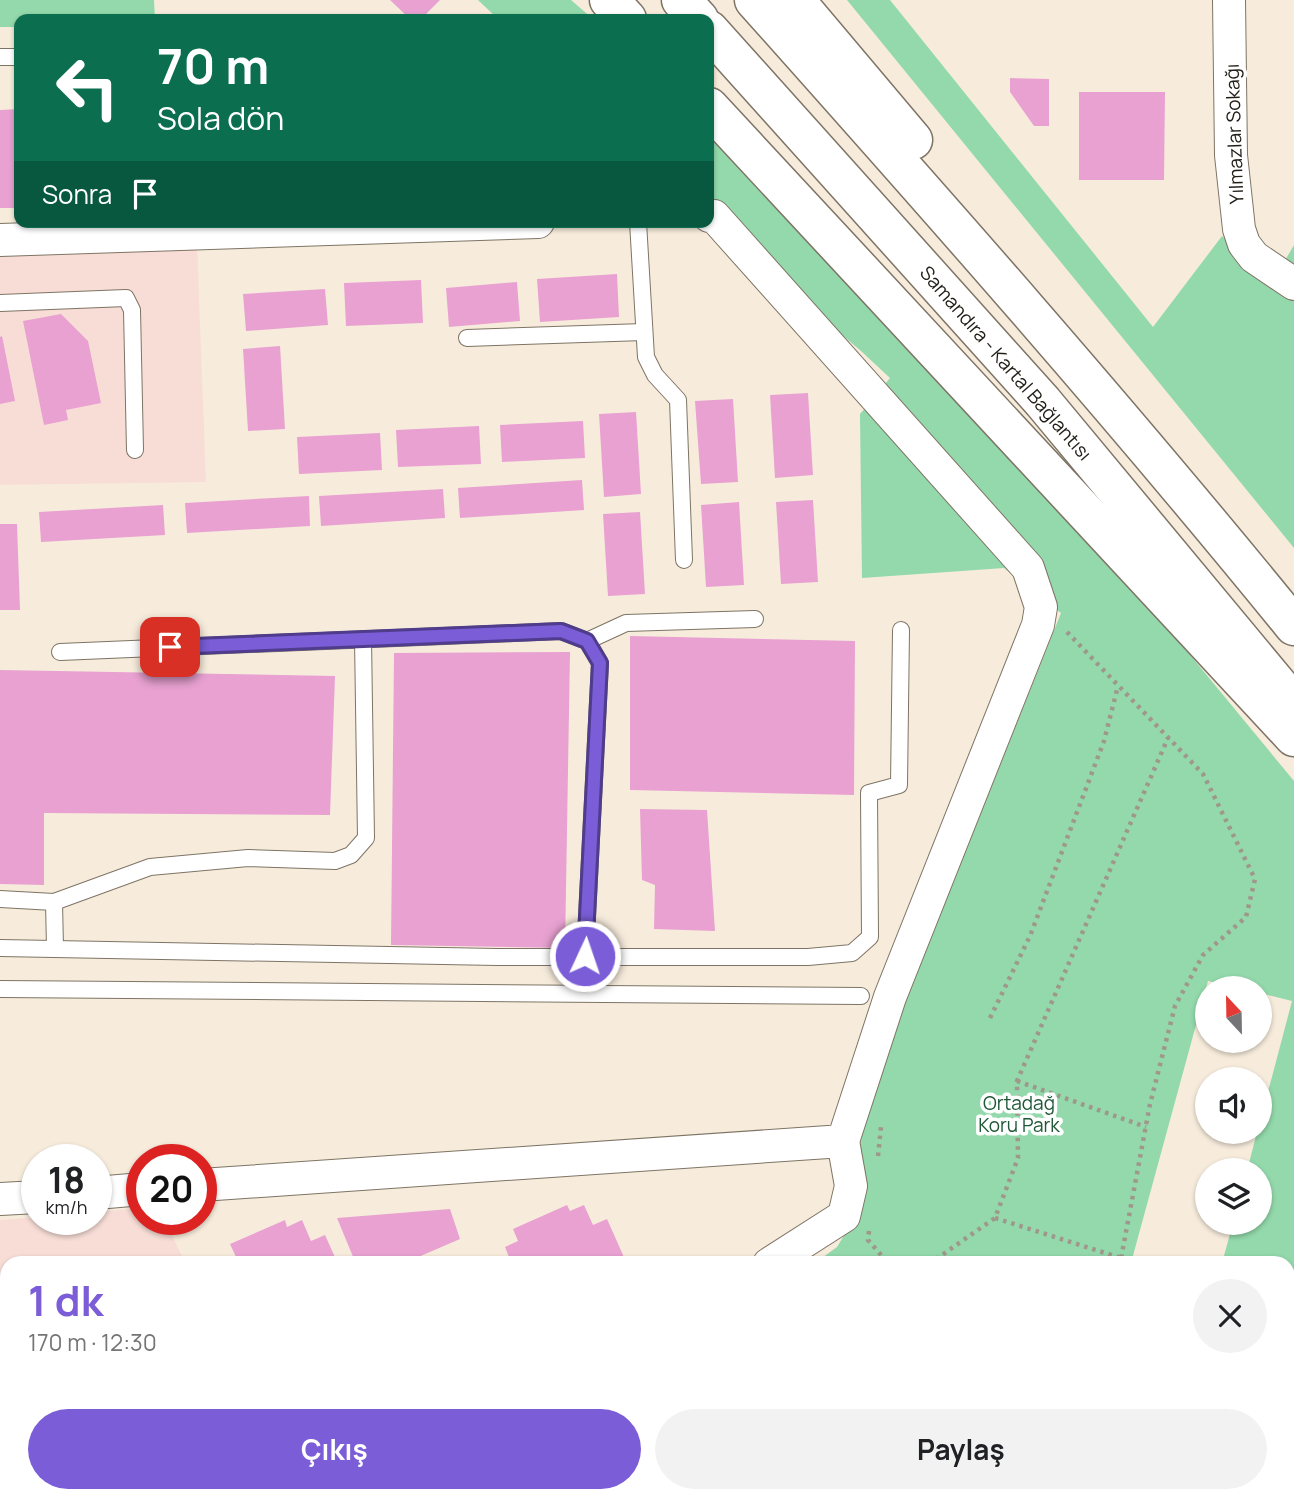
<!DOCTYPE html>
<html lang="tr">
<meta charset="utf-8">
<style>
:root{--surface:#fff;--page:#f2f2f2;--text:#202124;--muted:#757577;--accent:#7a5dd7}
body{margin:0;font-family:Manrope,sans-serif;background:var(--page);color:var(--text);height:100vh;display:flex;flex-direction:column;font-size:26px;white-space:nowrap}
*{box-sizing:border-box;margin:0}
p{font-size:23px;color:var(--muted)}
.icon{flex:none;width:38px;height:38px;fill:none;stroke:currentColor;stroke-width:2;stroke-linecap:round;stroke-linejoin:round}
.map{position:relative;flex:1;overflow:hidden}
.details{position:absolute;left:0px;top:1256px;width:1295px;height:247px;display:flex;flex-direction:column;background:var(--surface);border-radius:21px 21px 0 0;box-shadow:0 2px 5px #0004}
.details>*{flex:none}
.hud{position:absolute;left:14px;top:14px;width:700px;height:214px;border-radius:14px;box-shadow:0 2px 5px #0004;background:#0b6e4f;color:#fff;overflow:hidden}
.needle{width:46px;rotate:338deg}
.controls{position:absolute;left:1195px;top:976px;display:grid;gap:14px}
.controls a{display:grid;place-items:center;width:77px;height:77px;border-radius:50%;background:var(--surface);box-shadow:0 2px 5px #0004;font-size:35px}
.speed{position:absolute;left:21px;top:1144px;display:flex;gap:14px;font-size:35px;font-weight:700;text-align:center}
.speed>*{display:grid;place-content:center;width:91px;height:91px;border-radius:50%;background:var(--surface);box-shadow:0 2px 5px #0004;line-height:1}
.speed small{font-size:18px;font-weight:400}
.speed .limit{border:10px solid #d22;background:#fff;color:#111}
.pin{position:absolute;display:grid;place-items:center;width:60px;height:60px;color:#fff;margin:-30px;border-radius:14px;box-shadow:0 4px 10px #0006}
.me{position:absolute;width:77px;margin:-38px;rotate:3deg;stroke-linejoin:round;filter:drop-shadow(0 0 5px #0008)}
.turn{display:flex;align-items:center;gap:24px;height:147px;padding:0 28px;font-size:32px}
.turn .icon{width:91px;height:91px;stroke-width:2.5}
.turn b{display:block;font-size:49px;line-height:60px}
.then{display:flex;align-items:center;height:66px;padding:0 28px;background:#0003;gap:14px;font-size:26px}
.round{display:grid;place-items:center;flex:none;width:74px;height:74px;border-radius:37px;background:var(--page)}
.summary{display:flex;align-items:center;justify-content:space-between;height:119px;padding:0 28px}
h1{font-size:42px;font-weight:700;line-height:52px;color:var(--accent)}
.action{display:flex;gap:14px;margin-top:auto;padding:14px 28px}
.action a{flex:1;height:80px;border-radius:42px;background:var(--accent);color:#fff;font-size:28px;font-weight:700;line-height:80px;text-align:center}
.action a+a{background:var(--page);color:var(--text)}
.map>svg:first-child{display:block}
.commercial{fill:#f7ddd6}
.education{fill:#ebdeca}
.green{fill:#93d9ab}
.building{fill:#e8a1d1}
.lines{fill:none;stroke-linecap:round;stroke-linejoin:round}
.lane-casing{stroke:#7e7465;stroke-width:18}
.street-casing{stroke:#7e7465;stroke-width:34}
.secondary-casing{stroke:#7e7465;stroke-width:41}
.highway-casing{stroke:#7e7465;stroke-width:41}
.path{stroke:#9f978b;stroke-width:4.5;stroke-dasharray:3.5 5;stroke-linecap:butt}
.lane{stroke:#fff;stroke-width:16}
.street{stroke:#fff;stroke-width:32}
.secondary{stroke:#fff;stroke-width:38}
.highway{stroke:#fff;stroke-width:38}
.route-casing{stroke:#4f3c8c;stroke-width:18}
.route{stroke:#7a5dd7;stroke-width:12}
.labels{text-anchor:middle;stroke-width:7;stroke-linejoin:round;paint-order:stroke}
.street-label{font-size:19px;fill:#211d17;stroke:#fff}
.park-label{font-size:19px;fill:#1f5837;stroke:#fff}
</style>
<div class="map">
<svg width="1294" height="1503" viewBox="0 0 1294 1503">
<rect width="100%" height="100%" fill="#f7ecdc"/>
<g class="commercial">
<path d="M197,245L206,482L0,485V257Z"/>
<path d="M142,1208V1220H165L185,1263L7,1264V1293L0,1279V1220L37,1217V1220H96V1212Z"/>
<path d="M110,1496H291L294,1503H113Z"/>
</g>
<path class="education" d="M848,1496H1036L1030,1503H852Z"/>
<g class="green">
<path d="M0,0H154L155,19H19V27H0Z"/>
<path d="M478,0H571L593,19H498Z"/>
<path d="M847,0H890L1153,327L1222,236L1273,281L1294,245V548Z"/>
<path d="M709,129L1049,484L1294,781V1503H1136L1139,1496H1288V1264L1222,1263L1233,1223H1260V1171H1247L1257,1132H1260V1122L1292,1001L1260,993V989H1242L1208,981L1131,1263H815L837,1247L854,1219L859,1155L869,1087L902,1011L1061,613L1004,568L862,578L860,414L890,378L861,351L709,222Z"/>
</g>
<g class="building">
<path d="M390,0H440L421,19H410Z"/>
<path d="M1010,78L1049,79V126H1034L1010,92Z"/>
<path d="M1079,92H1165L1164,180H1079Z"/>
<path d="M19,109V208H0V110Z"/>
<path d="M617,274L619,317L540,322L537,279Z"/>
<path d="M421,280L423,323L346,326L344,283Z"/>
<path d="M517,282L520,321L449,327L446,288Z"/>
<path d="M325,289L328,325L246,331L243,294Z"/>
<path d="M61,314L88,341L101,403L66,410L68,420L44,425L23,321Z"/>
<path d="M2,336L15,401L0,404V337Z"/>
<path d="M280,346L285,429L248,431L243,349Z"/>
<path d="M808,393L813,475L775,478L770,395Z"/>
<path d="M733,399L738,482L701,484L695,401Z"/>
<path d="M636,412L641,494L604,497L599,414Z"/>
<path d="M583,421L585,458L502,462L500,425Z"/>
<path d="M479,426L481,464L398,467L396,430Z"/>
<path d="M380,433L382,470L299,474L297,437Z"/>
<path d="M582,480L584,510L460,518L458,488Z"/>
<path d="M443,489L445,518L321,526L319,496Z"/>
<path d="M309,496L310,526L187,533L185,503Z"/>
<path d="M813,500L818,582L781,584L776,502Z"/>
<path d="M739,502L744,585L706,587L701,505Z"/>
<path d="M163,505L165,535L41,542L39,512Z"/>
<path d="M640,512L645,594L608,596L603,514Z"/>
<path d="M0,524H17L20,610H0Z"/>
<path d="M630,636L855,641L854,795L630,790Z"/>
<path d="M570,652L565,948L391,945L394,653Z"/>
<path d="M0,670L335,676L330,815L44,813V885L0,884Z"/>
<path d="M640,809L707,810L715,931L654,929L655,885L642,880Z"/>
<path d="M567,1205L570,1211L584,1205L593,1225L607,1219L627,1264H507L511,1262L505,1247L518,1241L513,1229Z"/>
<path d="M450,1209L460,1239L402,1264H356L337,1218Z"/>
<path d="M285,1220L287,1227L302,1220L311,1241L325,1235L338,1264H220L236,1257L230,1244Z"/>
<path d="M880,1496H991L981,1503H884Z"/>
</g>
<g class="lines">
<g class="lane-casing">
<g id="lane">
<path d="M0,57H19"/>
<path d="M638,222L646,357L655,375L678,400L684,560"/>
<path d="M0,303L126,298L132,310L135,450"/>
<path d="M467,338L644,332"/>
<path d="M587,641L626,623L755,619"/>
<path d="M60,652L561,631L587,641L600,663L585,956"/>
<path d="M0,899L54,902L150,867L248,858L335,861L351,855L366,838L363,639"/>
<path d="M54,902L55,948"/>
<path d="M0,948L497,957H808L852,953L870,937L869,793L899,785L901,630"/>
<path d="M0,989L861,996"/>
</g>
</g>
<g class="street-casing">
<g id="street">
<path d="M1229,0L1231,155L1239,229L1244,244L1254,257L1294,284"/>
<path d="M0,240L538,222"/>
<path d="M201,1185L843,1141L890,997L1038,625L1041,607L1028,568L714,216H709"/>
<path d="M96,1193L142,1189"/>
<path d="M0,1199L37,1197"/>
<path d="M769,1264L844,1216L851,1186L843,1141"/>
<path d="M393,1503L404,1496"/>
</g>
</g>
<g class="secondary-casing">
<g id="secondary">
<path d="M0,1333L7,1347"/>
<path d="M0,1454L7,1468"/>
<path d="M21,1496L25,1503"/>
<path d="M81,1496L85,1503"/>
</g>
</g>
<g class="highway-casing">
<g id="highway">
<path d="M609,0L627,19"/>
<path d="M681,0L699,19"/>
<path d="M754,0C937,205 1120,412 1294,626"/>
<path d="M795,0L913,140"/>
<path d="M709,30L1043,402L1294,704"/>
<path d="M709,107L1294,737"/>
</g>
</g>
<g class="path">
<path d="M1067,632L1203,774L1255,879L1246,917L1203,955L1175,1006L1150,1104L1120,1264"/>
<path d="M990,1018L1030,936L1104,741L1118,686"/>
<path d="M1017,1081L1146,1127"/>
<path d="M878,1156L881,1127"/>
<path d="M995,1218L1121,1258"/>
<path d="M869,1231L868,1240L889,1264"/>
<path d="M929,1264L995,1218L1018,1158L1017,1081L1168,738"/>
</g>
<use href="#lane" class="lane"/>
<use href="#street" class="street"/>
<use href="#secondary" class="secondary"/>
<use href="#highway" class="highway"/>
</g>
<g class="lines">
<g class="route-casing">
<path id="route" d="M170,647L561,631L587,641L600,663L585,956"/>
</g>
<use href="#route" class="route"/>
</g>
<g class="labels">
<g class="street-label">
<text transform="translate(1234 134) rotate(-92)" y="7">Yılmazlar Sokağı</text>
<text transform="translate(1006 363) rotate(49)" y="7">Samandıra - Kartal Bağlantısı</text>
</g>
<g class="park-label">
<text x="1019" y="1110">Ortadağ<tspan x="1019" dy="22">Koru Park</tspan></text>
</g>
</g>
</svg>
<div class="controls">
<a><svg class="needle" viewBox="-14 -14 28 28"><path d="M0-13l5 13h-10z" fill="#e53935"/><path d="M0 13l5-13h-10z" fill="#757577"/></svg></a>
<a><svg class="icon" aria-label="sound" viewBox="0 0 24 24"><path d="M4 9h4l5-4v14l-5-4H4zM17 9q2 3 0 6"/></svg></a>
<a><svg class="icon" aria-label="layers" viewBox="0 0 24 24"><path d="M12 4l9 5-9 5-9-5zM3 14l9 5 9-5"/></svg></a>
</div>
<div class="speed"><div>18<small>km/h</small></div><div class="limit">20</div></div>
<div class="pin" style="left:170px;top:647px;background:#d93025"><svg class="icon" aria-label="arrive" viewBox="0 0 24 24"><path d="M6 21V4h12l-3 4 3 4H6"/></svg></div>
<svg class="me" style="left:585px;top:956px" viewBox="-20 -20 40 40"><circle r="17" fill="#7a5dd7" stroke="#fff" stroke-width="3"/><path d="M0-11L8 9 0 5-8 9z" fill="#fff"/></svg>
<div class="hud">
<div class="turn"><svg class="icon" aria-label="left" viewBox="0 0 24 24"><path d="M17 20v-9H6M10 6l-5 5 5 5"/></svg><div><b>70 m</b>Sola dön</div></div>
<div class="then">Sonra<svg class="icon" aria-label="arrive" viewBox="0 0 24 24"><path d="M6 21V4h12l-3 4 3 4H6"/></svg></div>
</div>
<section class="details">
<div class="summary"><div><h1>1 dk</h1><p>170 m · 12:30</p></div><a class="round"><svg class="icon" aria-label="close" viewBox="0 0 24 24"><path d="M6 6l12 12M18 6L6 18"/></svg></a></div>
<div class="action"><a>Çıkış</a><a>Paylaş</a></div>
</section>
</div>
